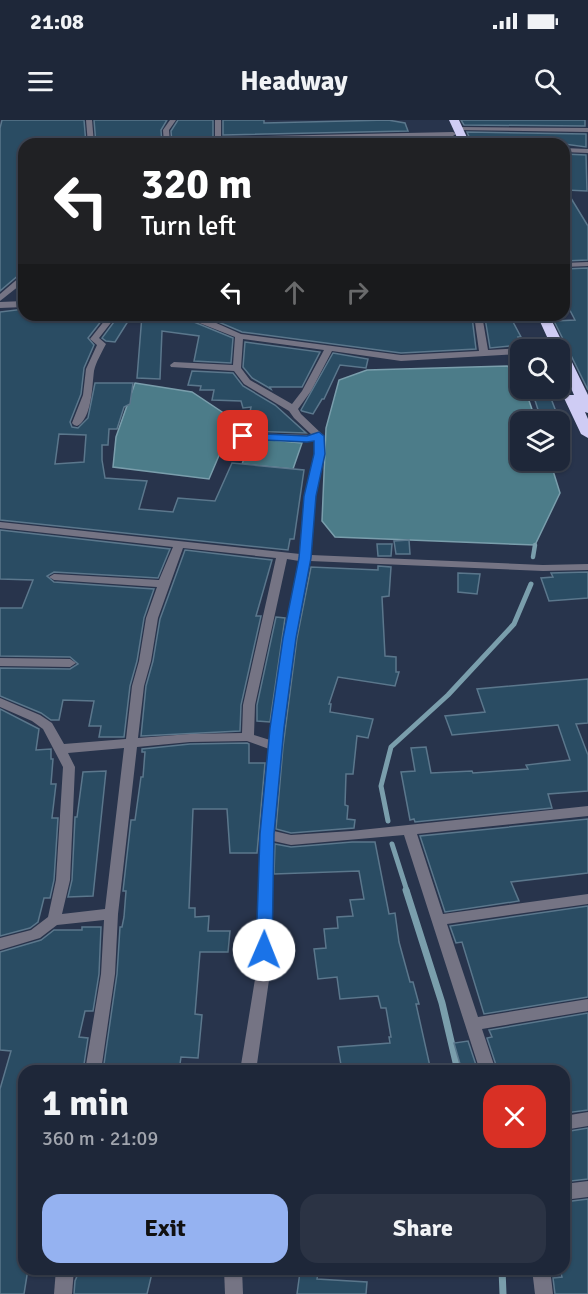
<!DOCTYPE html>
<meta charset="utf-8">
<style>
:root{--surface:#1e2739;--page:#2b3344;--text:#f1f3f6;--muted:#a1a5ae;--line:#3c4453;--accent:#95b2f1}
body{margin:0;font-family:Signika,sans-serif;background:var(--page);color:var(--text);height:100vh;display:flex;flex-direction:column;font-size:22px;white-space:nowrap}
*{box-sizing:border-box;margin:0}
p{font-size:20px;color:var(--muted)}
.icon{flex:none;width:33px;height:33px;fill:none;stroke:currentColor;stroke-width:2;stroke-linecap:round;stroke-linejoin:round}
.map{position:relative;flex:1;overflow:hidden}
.drawer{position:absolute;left:18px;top:945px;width:552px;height:210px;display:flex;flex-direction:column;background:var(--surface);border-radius:18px;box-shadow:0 2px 4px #0004,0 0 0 2px var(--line)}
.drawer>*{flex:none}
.top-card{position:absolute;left:18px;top:18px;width:552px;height:183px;border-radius:18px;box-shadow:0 2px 4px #0004,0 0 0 2px var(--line);background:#202124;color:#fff;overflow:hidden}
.controls{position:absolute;left:510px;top:219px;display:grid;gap:12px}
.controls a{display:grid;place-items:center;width:60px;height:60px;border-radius:12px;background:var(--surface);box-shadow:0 2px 4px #0004,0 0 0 2px var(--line);font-size:30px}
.pin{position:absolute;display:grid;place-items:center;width:51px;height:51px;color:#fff;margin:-26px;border-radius:12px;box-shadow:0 3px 9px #0006}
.me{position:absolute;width:66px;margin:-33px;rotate:1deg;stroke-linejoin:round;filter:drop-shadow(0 0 4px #0008)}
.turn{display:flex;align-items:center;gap:21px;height:126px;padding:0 24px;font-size:27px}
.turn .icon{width:78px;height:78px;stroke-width:2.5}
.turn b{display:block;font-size:42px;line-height:51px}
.lanes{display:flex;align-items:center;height:57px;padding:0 24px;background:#0003;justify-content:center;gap:30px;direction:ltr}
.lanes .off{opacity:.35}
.round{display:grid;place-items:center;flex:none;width:63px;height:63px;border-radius:18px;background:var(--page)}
.headline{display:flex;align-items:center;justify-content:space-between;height:102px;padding:0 24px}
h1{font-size:36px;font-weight:700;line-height:45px}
.action{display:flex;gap:12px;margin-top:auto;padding:12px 24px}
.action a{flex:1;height:69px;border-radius:18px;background:var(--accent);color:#111;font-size:24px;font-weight:700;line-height:69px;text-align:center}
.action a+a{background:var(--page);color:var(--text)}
.status{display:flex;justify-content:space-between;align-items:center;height:42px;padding:0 30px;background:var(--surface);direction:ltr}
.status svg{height:16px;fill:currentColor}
header{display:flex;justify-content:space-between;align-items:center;height:78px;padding:0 24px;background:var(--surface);font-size:27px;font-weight:700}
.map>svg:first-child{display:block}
.water{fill:#4c7c89;stroke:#7a9eac;stroke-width:1.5}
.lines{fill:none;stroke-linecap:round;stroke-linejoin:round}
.stream-far2{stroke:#7a9eac;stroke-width:4.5}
.stream-far1{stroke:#7a9eac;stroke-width:5}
.stream{stroke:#7a9eac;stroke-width:7}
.building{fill:#2a4c63;stroke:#5b778c;stroke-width:1.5;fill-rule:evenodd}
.street{fill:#757484;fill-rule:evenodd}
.highway{fill:#cfccf4;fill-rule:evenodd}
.route{fill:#1a73e8;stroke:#114b97;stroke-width:1.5}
</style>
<div class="status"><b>21:08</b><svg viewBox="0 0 49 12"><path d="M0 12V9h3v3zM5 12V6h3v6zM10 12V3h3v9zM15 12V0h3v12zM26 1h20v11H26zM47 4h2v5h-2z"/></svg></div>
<header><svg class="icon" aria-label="menu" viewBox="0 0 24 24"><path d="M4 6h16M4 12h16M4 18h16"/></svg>Headway<svg class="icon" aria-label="search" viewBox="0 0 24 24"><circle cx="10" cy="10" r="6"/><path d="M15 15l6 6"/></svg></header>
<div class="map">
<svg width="588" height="1174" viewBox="0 0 588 1174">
<rect width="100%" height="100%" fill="#28344c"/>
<g class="water">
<path d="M507,246L519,253L520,268L525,269L536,301L520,302V340L550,341L560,373L535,425L335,417L322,401L326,308L339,260L367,250Z"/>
<path d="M135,263L192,272L225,294L229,312L209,359L113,347L116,317Z"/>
<path d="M252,318L302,323L293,349L242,344Z"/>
</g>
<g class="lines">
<path class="stream-far2" d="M533,437L535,425"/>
<g class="stream-far1">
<path d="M388,701L381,666L391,627L448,575L514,504L531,464"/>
<path d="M392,724L407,771"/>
</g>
<g class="stream">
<path d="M406,770L442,883L458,951"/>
<path d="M502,1149L503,1174"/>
</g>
</g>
<g class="building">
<path d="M2,0H84L86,24H24V78L17,80L18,100L24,104V154H20L0,171V8Z"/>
<path d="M94,0H167L161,10L162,24H96Z"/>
<path d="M178,0H213V24H172L171,11Z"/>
<path d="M223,0H264V3L388,0L405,3L408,11L223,15Z"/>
<path d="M461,0H585V6L464,5Z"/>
<path d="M467,12L586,14V27L564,24H472Z"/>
<path d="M411,19L413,24H223V23Z"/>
<path d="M564,34L586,35L587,71L566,70L588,106V140L564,141Z"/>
<path d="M588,148V270L554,201L575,200L564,179V149Z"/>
<path d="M24,189V195H106L88,218L94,225L84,248L81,274L70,302L72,307L78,308L88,298L95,263H133L130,284L124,287L117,309H109L108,325H102V340L105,358L147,361L139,389L173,392L178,378L215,381L232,343L304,350L294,419H290L288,430L0,400V192ZM59,314L86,315L84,342L55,344Z"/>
<path d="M119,195H132L115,222L106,221L102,218Z"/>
<path d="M142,195H177L233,218L231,243L194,241L199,216L162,211L160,259L137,258Z"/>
<path d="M202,195H458L472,197L476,229L401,233L242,212Z"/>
<path d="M485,198L513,202L521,217H518L520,225L490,228Z"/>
<path d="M245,222L320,232L302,267H270L271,269L252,258L243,247Z"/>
<path d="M333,233L368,239L366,248L340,245L324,279H322L313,294L302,291L301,290Z"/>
<path d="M192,251L233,253L243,266L275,285L306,313L246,311L251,287L243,288L241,281L212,280L214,270H200L201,266L188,265Z"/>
<path d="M531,268H547L560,302H542Z"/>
<path d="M0,410L170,429L158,458L54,452L47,456L54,462L154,469L144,498L137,541L130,566L124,617H99L101,606H89L94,581L63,580L59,600H51L41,593L0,576V548L70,549L78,544L70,537L0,536V488H22L33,460L0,459Z"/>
<path d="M409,420L410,434H396L394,421Z"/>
<path d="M377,424H392L391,436H378Z"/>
<path d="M185,430L272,440L256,496H261L241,585L240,611L141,616L146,566L153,541L160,499Z"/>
<path d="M378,446L391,447L389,476L382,477L383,497L385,536L396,537V552H399L395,566L338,557L329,584H331L330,592L373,599L368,618L357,616L353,654H346L345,685L348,686L347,699L355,700L354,708L291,713L276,709L283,627L297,518L311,447L378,450Z"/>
<path d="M588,452V478L549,481L541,458L553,457L551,453Z"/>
<path d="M458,453L480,454L477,474L458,472Z"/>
<path d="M276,497L285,498L270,602L257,601V585Z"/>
<path d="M588,559V603L576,604L588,635V671L548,674L552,688L415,702L414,699L410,700L401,652L415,651L411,628L426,627L431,653L472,651L473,653L528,649L526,645L570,640L558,605L452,615L445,596L485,592L477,569Z"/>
<path d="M0,589L39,609L36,630L51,629V639H53L51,664H56L52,698H58L54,760L50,778H44L38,802L30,808L0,816Z"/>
<path d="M247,623L249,624V643H265L257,733H230L227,689H193L189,788H195V797L209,796L208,811H230L228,832H200L195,894L202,895L198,938L181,937L179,951H103L117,854L120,807H122L124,797L126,771H123L131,700H135L141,657H143L145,632H142V629L190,624Z"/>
<path d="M106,651L93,776L68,777L72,760L75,697H77L83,652Z"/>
<path d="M588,699V753L511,762L519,781L445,792L420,716Z"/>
<path d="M352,722H375L389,794L395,793L399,822L410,862H413L419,884H416L431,951H342L338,927L390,923L389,917H391L386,888H381L378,876L340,879L337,857L318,859L314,829L326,828L324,809L338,808L337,797L353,796L350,780L364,779L359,751L274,754L275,724L291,727Z"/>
<path d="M588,786V877L484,894L462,822L456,823L450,806Z"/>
<path d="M82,807H101L99,854L93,891H85L79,917L88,918L83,951H24V1149H28L24,1174H0V969L11,931L0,930V832L41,820L54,810H82Z"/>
<path d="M588,893V990L566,993L564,951H498L487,918L492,917L489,910Z"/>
<path d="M468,921L478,951H462L454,923Z"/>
<path d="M588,1008V1059L571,1061L564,1039V1012Z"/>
<path d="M588,1079V1174H555L553,1158L562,1157L560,1149H564V1127H569L564,1110V1082Z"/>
<path d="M80,1149H153L147,1174H74L75,1161Z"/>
<path d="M300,1152L318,1153L317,1159L367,1162L366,1174H297Z"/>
</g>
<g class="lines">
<g class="street">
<path d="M86,0H92L94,24H88Z"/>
<path d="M170,0H176L169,10L170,24H164L163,10Z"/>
<path d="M215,0H221V17L453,12L456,14L453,16L221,21V24H215Z"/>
<path d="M457,7L588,8V12L455,10V8Z"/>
<path d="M564,28L588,29V33L564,32Z"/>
<path d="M19,80H24V102L20,100Z"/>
<path d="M588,142V146L564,147V143Z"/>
<path d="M21,156H24V162L0,181V174Z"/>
<path d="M24,181V187L0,188V182Z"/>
<path d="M109,195H117L99,218L106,224C102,232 96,242 94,251C92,266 92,299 77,306L74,305L72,303L83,275L86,249L97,225L90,219Z"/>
<path d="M179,195H193L205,198L241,214L401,235L479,231L474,195H482L488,230L520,228L523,230H520V234L401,241L332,231L311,271L298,289L301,294L324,316L325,334L315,376L311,435L543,445L588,444V450L543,451L310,441L295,518L281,627L274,711L291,715L351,711L588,686V696L417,714L443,794L588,774V784L447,804L478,897L588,879V891L482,909L496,951H480L404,715L291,725L273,721L270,853L256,951H240L256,853L260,714L269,629L247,621L190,622L137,627L118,794L115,854L101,951H85L101,854L104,800L57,805L40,818L0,830V818L31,810L48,797L56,760L63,647L43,609L32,601L0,587V578L40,595L52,603L64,624L126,619L132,566L139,541L146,498L157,467L54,460L49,457L54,454L159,460L173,427L0,408V402L300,434L305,376L315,334L314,320L307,322L243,319L238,316L243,313L312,315L294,298L289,291L244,264L234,251L171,247L170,245L174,242L233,245L235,217ZM243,219L324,230L302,271L292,284L250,260L241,248ZM183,428L276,438L243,585L242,613L190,614L138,618L144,566L151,541L158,498ZM287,439L299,441L283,518L270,620L254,615L255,585ZM124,628L105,789L62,794L70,760L75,647L68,633Z"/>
<path d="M484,195C499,195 525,191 538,199L534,202L488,198Z"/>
<path d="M548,226L552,229L535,230Z"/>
<path d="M0,538L70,539L76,543L70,547L0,546Z"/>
<path d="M588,992V1006L564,1010V996Z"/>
<path d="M588,1061V1077L564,1080V1064Z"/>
<path d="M56,1149H74L72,1174H54Z"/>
<path d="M224,1149H242L243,1174H225Z"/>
<path d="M532,1149H550L553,1174H535Z"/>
</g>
<g class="highway">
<path d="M449,0H459L470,24H460Z"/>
<path d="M537,195H549L588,275V293L585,292L588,299V318L581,314L564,278L566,275H574L560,243V230H553Z"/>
</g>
</g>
<path class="route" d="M319,312L324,316L325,334L316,376L311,438L296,518L284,608L274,714L272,830L270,834L264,836L258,834L256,830L260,714L270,608L283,518L299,438L304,376L314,334V321L307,322L243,319L238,316L243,313L307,316Z"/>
</svg>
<div class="controls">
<a><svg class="icon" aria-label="search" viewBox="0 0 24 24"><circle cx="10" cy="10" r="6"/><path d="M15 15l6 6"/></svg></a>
<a><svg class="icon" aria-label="layers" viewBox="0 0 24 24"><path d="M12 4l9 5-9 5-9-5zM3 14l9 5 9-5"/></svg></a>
</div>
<div class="pin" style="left:243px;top:316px;background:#d93025"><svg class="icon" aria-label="arrive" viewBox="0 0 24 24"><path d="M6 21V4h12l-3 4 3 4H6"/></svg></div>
<svg class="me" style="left:264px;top:830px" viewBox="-20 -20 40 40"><circle r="19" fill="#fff"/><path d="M0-13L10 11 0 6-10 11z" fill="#1a73e8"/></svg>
<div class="top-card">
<div class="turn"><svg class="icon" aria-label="left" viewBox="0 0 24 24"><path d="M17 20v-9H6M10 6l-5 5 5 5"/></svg><div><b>320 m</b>Turn left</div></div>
<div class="lanes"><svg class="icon" aria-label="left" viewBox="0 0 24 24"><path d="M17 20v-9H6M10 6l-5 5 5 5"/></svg><svg class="icon off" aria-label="ahead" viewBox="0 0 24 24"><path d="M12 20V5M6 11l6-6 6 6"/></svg><svg class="icon off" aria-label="right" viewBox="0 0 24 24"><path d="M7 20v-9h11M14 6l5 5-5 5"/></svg></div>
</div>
<section class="drawer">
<div class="headline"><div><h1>1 min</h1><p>360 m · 21:09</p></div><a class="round" style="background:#d93025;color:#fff"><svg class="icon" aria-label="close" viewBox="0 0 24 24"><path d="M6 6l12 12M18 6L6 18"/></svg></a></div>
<div class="action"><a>Exit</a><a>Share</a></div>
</section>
</div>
